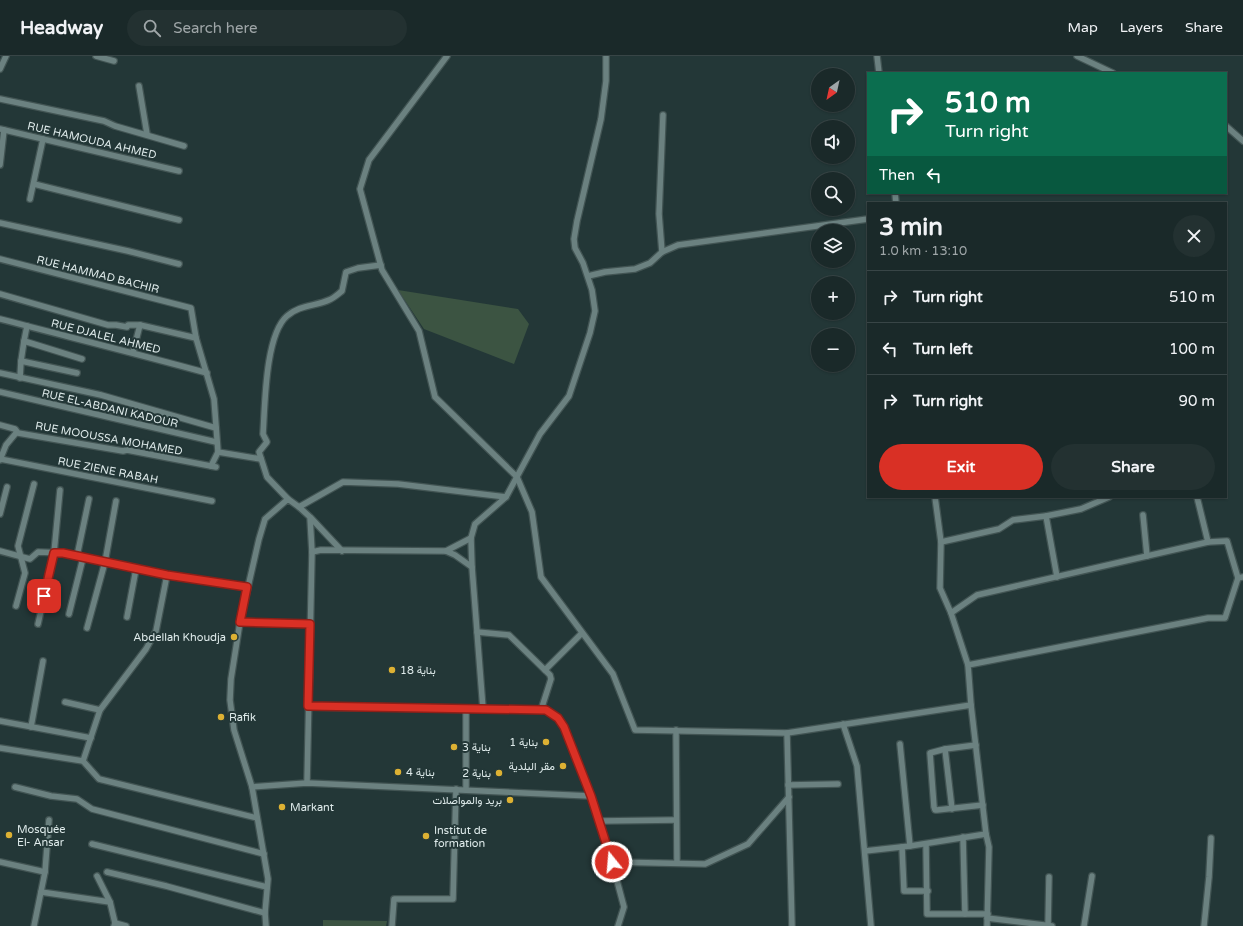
<!DOCTYPE html>
<meta charset="utf-8">
<style>
:root{--surface:#1a2929;--page:#233131;--text:#f1f3f6;--muted:#9fa6a8;--line:#384546;--accent:#d93025}
body{margin:0;font-family:"Varela Round",Vazirmatn,sans-serif;background:var(--page);color:var(--text);height:100vh;display:flex;flex-direction:column;font-size:15px;white-space:nowrap}
*{box-sizing:border-box;margin:0}
p{font-size:13px;color:var(--muted)}
.icon{flex:none;width:22px;height:22px;fill:none;stroke:currentColor;stroke-width:2;stroke-linecap:round;stroke-linejoin:round}
.map{position:relative;flex:1;overflow:hidden}
.panel{position:absolute;left:867px;top:146px;width:360px;height:296px;display:flex;flex-direction:column;background:var(--surface);border-radius:0px;box-shadow:0 1px 3px #0004,0 0 0 1px var(--line)}
.panel>*{flex:none}
.top-card{position:absolute;left:867px;top:16px;width:360px;height:122px;border-radius:0px;box-shadow:0 1px 3px #0004,0 0 0 1px var(--line);background:#0b6e4f;color:#fff;overflow:hidden}
.needle{width:26px;rotate:213deg}
.tools{position:absolute;left:811px;top:12px;display:grid;gap:8px}
.tools a{display:grid;place-items:center;width:44px;height:44px;border-radius:50%;background:var(--surface);box-shadow:0 1px 3px #0004,0 0 0 1px var(--line);font-size:20px}
.pin{position:absolute;display:grid;place-items:center;width:34px;height:34px;color:#fff;margin:-17px;border-radius:8px;box-shadow:0 2px 6px #0006}
.me{position:absolute;width:44px;margin:-22px;rotate:343deg;stroke-linejoin:round;filter:drop-shadow(0 0 3px #0008)}
.turn{display:flex;align-items:center;gap:14px;height:84px;padding:0 12px;font-size:18px}
.turn .icon{width:52px;height:52px;stroke-width:2.5}
.turn b{display:block;font-size:28px;line-height:34px}
.then{display:flex;align-items:center;height:38px;padding:0 12px;background:#0003;gap:8px;font-size:15px}
.round{display:grid;place-items:center;flex:none;width:42px;height:42px;border-radius:21px;background:var(--page)}
.head{display:flex;align-items:center;justify-content:space-between;height:68px;padding:0 12px}
h1{font-size:24px;font-weight:800;line-height:30px}
.button{display:flex;gap:8px;margin-top:auto;padding:8px 12px}
.button a{flex:1;height:46px;border-radius:24px;background:var(--accent);color:#fff;font-size:16px;font-weight:800;line-height:46px;text-align:center}
.button a+a{background:var(--page);color:var(--text)}
ul{padding:0;list-style:none}
li{display:flex;align-items:center;gap:12px;height:52px;padding:0 12px;border-top:1px solid var(--line)}
li div{flex:1}
li b{display:block;font-size:15px}
li em{font-style:normal}
header{display:flex;align-items:center;gap:24px;box-sizing:border-box;height:56px;padding:0 20px;background:var(--surface);border-bottom:1px solid var(--line)}
header strong{font-size:19px}
nav{display:flex;gap:22px;margin-inline-start:auto;font-size:14px}
.search{width:280px;height:36px;background:var(--page);display:flex;align-items:center;gap:10px;box-sizing:border-box;padding:0 14px;border-radius:22px;color:var(--muted);font-size:15px}
.map>svg:first-child{display:block}
.green{fill:#3c5442}
.lines{fill:none;stroke-linecap:round;stroke-linejoin:round}
.minor-casing{stroke:#425453;stroke-width:8}
.minor{stroke:#6b8180;stroke-width:5.5}
.route-casing{stroke:#8d1f18;stroke-width:10}
.route{stroke:#d93025;stroke-width:7}
.poi-dot{fill:#ddb133;stroke:#233737;stroke-width:1.5}
.labels{text-anchor:middle;stroke-width:4;stroke-linejoin:round;paint-order:stroke}
.street-label{font-size:11px;fill:#dfebeb;stroke:#233737}
.poi-label{font-size:11px;fill:#dfebeb;stroke:#233737;text-anchor:start}
</style>
<header>
<strong>Headway</strong>
<div class="search"><svg class="icon" aria-label="search" viewBox="0 0 24 24"><circle cx="10" cy="10" r="6"/><path d="M15 15l6 6"/></svg>Search here</div>
<nav><a>Map</a><a>Layers</a><a>Share</a></nav>
</header>
<div class="map">
<svg width="1243" height="870" viewBox="0 0 1243 870">
<rect width="100%" height="100%" fill="#233737"/>
<g class="green">
<path d="M398,234L518,253L529,268L514,308L424,273Z"/>
<path d="M323,864L387,865L386,870H323Z"/>
</g>
<g class="lines">
<g class="minor-casing">
<g id="minor">
<path d="M96,0L114,5"/>
<path d="M447,0L369,104L360,133L382,214L419,275L435,341L517,421L532,456L541,521L613,618L635,674L787,677L971,649L986,778L989,791L987,870"/>
<path d="M877,0L879,17"/>
<path d="M1077,0L1113,17"/>
<path d="M0,13L6,0"/>
<path d="M139,30L147,78"/>
<path d="M0,43L104,65L115,70L184,90"/>
<path d="M1226,70L1243,85"/>
<path d="M0,73L179,115"/>
<path d="M0,109L4,74"/>
<path d="M34,128L179,164"/>
<path d="M895,137L896,147"/>
<path d="M30,143L43,83"/>
<path d="M0,167L128,195L179,208"/>
<path d="M662,196L659,158L663,59"/>
<path d="M0,203L191,252L196,282L214,343L218,396L261,403"/>
<path d="M588,220L605,216L635,213L650,207L662,196L678,189L868,163"/>
<path d="M0,238L108,269H116L127,271L128,269H140L196,282"/>
<path d="M0,263C69,281 138,298 207,317"/>
<path d="M24,285L27,270"/>
<path d="M133,296L140,269"/>
<path d="M21,305L24,285L82,303"/>
<path d="M0,317L101,339L216,372"/>
<path d="M20,322L21,305L77,317"/>
<path d="M0,336L216,386"/>
<path d="M0,369L15,373L18,377L123,395L127,394L216,411"/>
<path d="M0,403L212,445"/>
<path d="M0,404L6,389L16,377"/>
<path d="M211,410L218,396"/>
<path d="M935,441L941,486L940,532L951,557"/>
<path d="M1197,441L1208,486"/>
<path d="M288,443L267,421L259,396L267,386L263,378C265,350 265,279 287,260C299,249 316,250 329,244C334,242 338,238 342,235L346,216L358,212L381,209"/>
<path d="M299,451L310,461L312,496L321,494L446,495L455,499L472,511L483,653L546,654L558,662L564,671L591,740L612,806L624,851L618,870"/>
<path d="M0,458L7,431"/>
<path d="M1143,459L1147,500"/>
<path d="M1046,460L1057,521"/>
<path d="M311,462L342,495"/>
<path d="M941,486L999,473L1013,464L1046,460L1081,453L1109,441"/>
<path d="M0,495L30,503L38,496L63,497L167,519L247,531"/>
<path d="M446,495L471,482"/>
<path d="M77,500L89,443"/>
<path d="M472,511L471,482L475,468L506,441L540,378L569,340L590,277L595,255L592,234L583,207L575,192L574,183L577,165L601,63L606,25V0"/>
<path d="M16,550L25,517L18,490L34,428"/>
<path d="M69,558L83,502"/>
<path d="M127,561L136,513"/>
<path d="M240,566L310,568"/>
<path d="M38,568L54,497L60,434"/>
<path d="M87,572L105,506L116,445"/>
<path d="M477,576L509,579L550,619L551,623L541,654"/>
<path d="M968,609L951,557L977,539L1208,486L1227,485L1238,522"/>
<path d="M545,614L582,577"/>
<path d="M65,646L100,654"/>
<path d="M971,649L968,609L1208,562H1225L1238,522L1243,521"/>
<path d="M308,651L483,653"/>
<path d="M466,652V734"/>
<path d="M0,665L91,682"/>
<path d="M843,668L857,710L871,870"/>
<path d="M31,671L43,605"/>
<path d="M676,674L677,807"/>
<path d="M787,677L792,870"/>
<path d="M900,688L910,790"/>
<path d="M976,689L945,693L930,697L934,751L935,754H937L983,749"/>
<path d="M0,692L83,705L99,723L257,762"/>
<path d="M945,693L952,753"/>
<path d="M83,705L100,654L146,593L156,575L167,519"/>
<path d="M307,727L312,496"/>
<path d="M788,729L838,728"/>
<path d="M15,731L51,740L77,743L92,753L264,798"/>
<path d="M252,731L307,727L591,740"/>
<path d="M599,765L676,764"/>
<path d="M963,781L965,858"/>
<path d="M92,788L267,831"/>
<path d="M926,788L927,858H988"/>
<path d="M902,791L904,835H928"/>
<path d="M865,795L910,790L986,778"/>
<path d="M0,806L45,816"/>
<path d="M612,806L705,808L748,788L789,741"/>
<path d="M107,816L166,830L265,857"/>
<path d="M97,820L110,846"/>
<path d="M41,836L110,846L115,867L114,870"/>
<path d="M987,862L1052,870"/>
<path d="M115,867L126,870"/>
<path d="M34,870L45,816L49,764"/>
<path d="M266,870L265,857L268,823L252,731L234,674L230,644L231,623L240,566L259,483L265,463L288,443L299,451L343,426L398,428L506,441"/>
<path d="M392,870L394,843H453L456,733"/>
<path d="M1048,870L1049,821"/>
<path d="M1084,870L1092,820"/>
<path d="M1204,870L1209,821L1211,782"/>
</g>
</g>
<use href="#minor" class="minor"/>
</g>
<g class="lines">
<g class="route-casing">
<path id="route" d="M44,540L54,497H63L167,519L247,531L240,566L310,568L308,650L546,654L558,662L564,671L591,740L612,806"/>
</g>
<use href="#route" class="route"/>
</g>
<g class="poi-dot">
<circle cx="234" cy="581" r="4"/>
<circle cx="392" cy="614" r="4"/>
<circle cx="221" cy="661" r="4"/>
<circle cx="546" cy="686" r="4"/>
<circle cx="454" cy="691" r="4"/>
<circle cx="563" cy="710" r="4"/>
<circle cx="398" cy="716" r="4"/>
<circle cx="499" cy="717" r="4"/>
<circle cx="510" cy="744" r="4"/>
<circle cx="282" cy="751" r="4"/>
<circle cx="9" cy="779" r="4"/>
<circle cx="426" cy="780" r="4"/>
</g>
<g class="labels">
<g class="street-label">
<text transform="translate(92 84) rotate(13)" y="4">RUE HAMOUDA AHMED</text>
<text transform="translate(98 218) rotate(14)" y="4">RUE HAMMAD BACHIR</text>
<text transform="translate(106 280) rotate(14)" y="4">RUE DJALEL AHMED</text>
<text transform="translate(110 352) rotate(13)" y="4">RUE EL-ABDANI KADOUR</text>
<text transform="translate(109 382) rotate(10)" y="4">RUE MOOUSSA MOHAMED</text>
<text transform="translate(108 414) rotate(11)" y="4">RUE ZIENE RABAH</text>
</g>
<g class="poi-label">
<text x="226" y="585" text-anchor="end">Abdellah Khoudja</text>
<text x="400" y="618">بناية 18</text>
<text x="229" y="665">Rafik</text>
<text x="538" y="690" text-anchor="end">بناية 1</text>
<text x="462" y="695">بناية 3</text>
<text x="555" y="714" text-anchor="end">مقر البلدية</text>
<text x="406" y="720">بناية 4</text>
<text x="491" y="721" text-anchor="end">بناية 2</text>
<text x="502" y="748" text-anchor="end">بريد والمواصلات</text>
<text x="290" y="755">Markant</text>
<text x="17" y="777">Mosquée<tspan x="17" dy="13">El- Ansar</tspan></text>
<text x="434" y="778">Institut de<tspan x="434" dy="13">formation</tspan></text>
</g>
</g>
</svg>
<div class="tools">
<a><svg class="needle" viewBox="-14 -14 28 28"><path d="M0-13l5 13h-10z" fill="#e53935"/><path d="M0 13l5-13h-10z" fill="#9fa6a8"/></svg></a>
<a><svg class="icon" aria-label="sound" viewBox="0 0 24 24"><path d="M4 9h4l5-4v14l-5-4H4zM17 9q2 3 0 6"/></svg></a>
<a><svg class="icon" aria-label="search" viewBox="0 0 24 24"><circle cx="10" cy="10" r="6"/><path d="M15 15l6 6"/></svg></a>
<a><svg class="icon" aria-label="layers" viewBox="0 0 24 24"><path d="M12 4l9 5-9 5-9-5zM3 14l9 5 9-5"/></svg></a>
<a>+</a>
<a>−</a>
</div>
<div class="pin" style="left:44px;top:540px;background:#d93025"><svg class="icon" aria-label="arrive" viewBox="0 0 24 24"><path d="M6 21V4h12l-3 4 3 4H6"/></svg></div>
<svg class="me" style="left:612px;top:806px" viewBox="-20 -20 40 40"><circle r="17" fill="#d93025" stroke="#fff" stroke-width="3"/><path d="M0-11L8 9 0 5-8 9z" fill="#fff"/></svg>
<div class="top-card">
<div class="turn"><svg class="icon" aria-label="right" viewBox="0 0 24 24"><path d="M7 20v-9h11M14 6l5 5-5 5"/></svg><div><b>510 m</b>Turn right</div></div>
<div class="then">Then<svg class="icon" aria-label="left" viewBox="0 0 24 24"><path d="M17 20v-9H6M10 6l-5 5 5 5"/></svg></div>
</div>
<section class="panel">
<div class="head"><div><h1>3 min</h1><p>1.0 km · 13:10</p></div><a class="round"><svg class="icon" aria-label="close" viewBox="0 0 24 24"><path d="M6 6l12 12M18 6L6 18"/></svg></a></div>
<ul>
<li><svg class="icon" aria-label="right" viewBox="0 0 24 24"><path d="M7 20v-9h11M14 6l5 5-5 5"/></svg><div><b>Turn right</b></div><em>510 m</em></li>
<li><svg class="icon" aria-label="left" viewBox="0 0 24 24"><path d="M17 20v-9H6M10 6l-5 5 5 5"/></svg><div><b>Turn left</b></div><em>100 m</em></li>
<li><svg class="icon" aria-label="right" viewBox="0 0 24 24"><path d="M7 20v-9h11M14 6l5 5-5 5"/></svg><div><b>Turn right</b></div><em>90 m</em></li>
</ul>
<div class="button"><a>Exit</a><a>Share</a></div>
</section>
</div>
